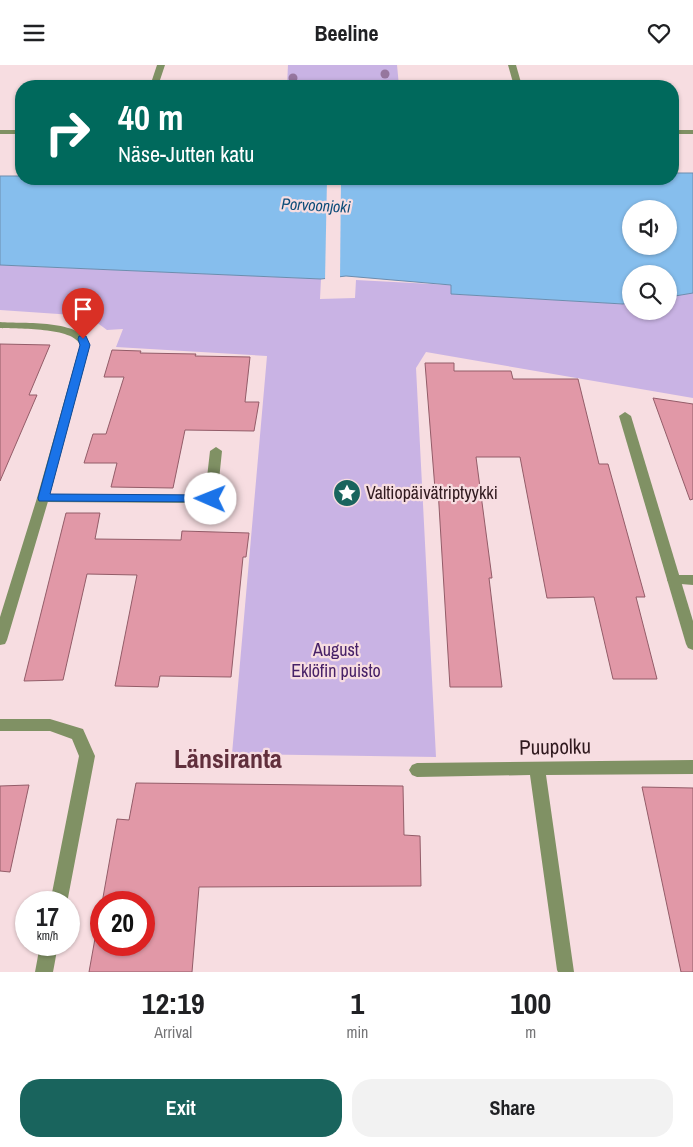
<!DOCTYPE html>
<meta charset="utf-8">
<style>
:root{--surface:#fff;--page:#f2f2f2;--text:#202124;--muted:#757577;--accent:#19645d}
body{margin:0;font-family:"Archivo Narrow",sans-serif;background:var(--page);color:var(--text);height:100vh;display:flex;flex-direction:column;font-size:19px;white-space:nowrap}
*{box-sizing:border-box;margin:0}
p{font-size:16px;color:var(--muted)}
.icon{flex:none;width:28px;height:28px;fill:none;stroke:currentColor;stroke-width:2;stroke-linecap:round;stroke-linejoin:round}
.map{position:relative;height:907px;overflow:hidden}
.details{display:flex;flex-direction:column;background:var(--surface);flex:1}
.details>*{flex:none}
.hud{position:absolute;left:15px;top:15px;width:664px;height:105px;border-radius:20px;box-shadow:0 1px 4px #0004;background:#00695c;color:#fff;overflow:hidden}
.tools{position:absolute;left:622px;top:135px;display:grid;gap:10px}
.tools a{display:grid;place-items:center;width:55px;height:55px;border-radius:50%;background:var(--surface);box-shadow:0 1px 4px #0004;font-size:25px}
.speed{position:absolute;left:15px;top:826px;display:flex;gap:10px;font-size:25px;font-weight:700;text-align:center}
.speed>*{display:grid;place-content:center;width:65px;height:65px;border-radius:50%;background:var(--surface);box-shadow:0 1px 4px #0004;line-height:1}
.speed small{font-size:12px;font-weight:400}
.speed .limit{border:8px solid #d22;background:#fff;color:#111}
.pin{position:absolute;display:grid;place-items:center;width:42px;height:42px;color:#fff;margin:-51px -21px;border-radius:50% 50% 50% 0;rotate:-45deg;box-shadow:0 0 5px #0007}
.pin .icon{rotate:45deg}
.me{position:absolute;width:55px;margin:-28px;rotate:271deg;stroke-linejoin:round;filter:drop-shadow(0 0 4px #0008)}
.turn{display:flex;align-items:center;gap:18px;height:105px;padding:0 20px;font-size:22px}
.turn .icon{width:65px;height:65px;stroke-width:2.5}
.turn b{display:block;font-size:35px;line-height:42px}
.eta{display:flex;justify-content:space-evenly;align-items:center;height:85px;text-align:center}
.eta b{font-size:30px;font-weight:700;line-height:35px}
.cta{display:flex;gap:10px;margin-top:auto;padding:10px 20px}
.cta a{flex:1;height:58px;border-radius:20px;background:var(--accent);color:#fff;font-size:20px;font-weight:700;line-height:58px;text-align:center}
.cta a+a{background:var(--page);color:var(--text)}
header{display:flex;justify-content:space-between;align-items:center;height:65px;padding:0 20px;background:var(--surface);font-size:22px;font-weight:700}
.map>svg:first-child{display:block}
.green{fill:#c9b3e4}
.water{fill:#86beed;stroke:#6c8daf;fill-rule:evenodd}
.pier{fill:#f7dde1}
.building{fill:#e198a7;stroke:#935c68}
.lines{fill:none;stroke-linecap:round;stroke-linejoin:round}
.lane{fill:#809164;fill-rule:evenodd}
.street{fill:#809164;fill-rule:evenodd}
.tree{fill:#96769e}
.route{fill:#1a73e8;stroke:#114b97}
.labels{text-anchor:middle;stroke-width:4.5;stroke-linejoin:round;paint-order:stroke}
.far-water-label{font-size:16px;font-style:italic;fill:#0c4c78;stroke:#f7dde1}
.poi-label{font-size:18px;fill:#311a1f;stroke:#f7dde1;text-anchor:start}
.park-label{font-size:18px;fill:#472167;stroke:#f7dde1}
.near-street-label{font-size:21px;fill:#311a1f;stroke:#f7dde1}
.near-district-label{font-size:26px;font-weight:bold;fill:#612f3c;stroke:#f7dde1}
</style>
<header><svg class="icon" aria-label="menu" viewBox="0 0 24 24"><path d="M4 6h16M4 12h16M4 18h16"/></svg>Beeline<svg class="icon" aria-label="heart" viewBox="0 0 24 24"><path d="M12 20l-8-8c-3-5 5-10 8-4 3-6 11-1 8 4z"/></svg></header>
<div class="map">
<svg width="693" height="907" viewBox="0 0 693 907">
<rect width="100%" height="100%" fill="#f7dde1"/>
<g class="green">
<path d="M288,0H397L399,21H287Z"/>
<path d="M0,200L321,214L320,234L355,233L356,215L451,220L452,229L623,239L631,237V246H669V232L693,228V333L426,287L416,303L436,692L232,689L267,291L116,282L123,264L107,265L88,251L0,245Z"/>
</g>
<path class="water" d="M673,108H693V228L669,232V209H631V237L623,239L451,229V220L346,211L321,214L0,200V111H21V114H672ZM631,144H669V181H631Z"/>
<path class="pier" d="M327,114H341L340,214L325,216Z"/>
<g class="building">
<path d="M0,279L50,280L29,330H37L0,416Z"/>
<path d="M112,285L141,286L140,288L196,289L195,291L250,292L245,337H259L254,366L185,365L173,423L111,422L117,398H84L93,369H106L124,312H104Z"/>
<path d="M425,298H454V306H511L513,314H578L599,399H608L645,532H636L657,614H613L594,532L547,533L520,392H476L492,513H489L502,622H450L438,424H435Z"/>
<path d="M653,333L693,339V434L690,435Z"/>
<path d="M66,448H100L95,474L181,475L182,466L249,468L246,492H243L231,612L160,611L158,622L115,621L137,510L87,509L63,615L24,616Z"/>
<path d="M136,718L403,721L404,770L420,771L421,821L199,822L192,907H89L101,840V880H144V838H102L117,754L129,755Z"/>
<path d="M29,720L10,807L0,806V721Z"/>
<path d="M642,722L693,723V907H681Z"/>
</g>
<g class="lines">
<g class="lane">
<path d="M153,15H207L211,17L210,21H202L203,19H153Z"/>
<path d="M216,382L222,386L217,434L211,438L43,437L37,433L43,429L205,430L210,386Z"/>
<path d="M674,510H693V520L669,518L667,515L669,512Z"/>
<path d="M693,695V709L546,710L574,907H558L557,905L530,710L417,712L412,710L409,705L412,700L417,698Z"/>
</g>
<g class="street">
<path d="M157,0H165L158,21H150Z"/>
<path d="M508,0H516L522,21H514Z"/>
<rect x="0" y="65" width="21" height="4"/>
<rect x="672" y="65" width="21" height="4"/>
<path d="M0,257C23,259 82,254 90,280L49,433L7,575L5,579L0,580V552L37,433L80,280C74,262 17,264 0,263Z"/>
<path d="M625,347L631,351L693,556V585L688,583L686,579L619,351Z"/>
<path d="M0,654H50L83,664L95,691L67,838H50L79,691L72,674L50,666H0Z"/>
<path d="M40,880H58L53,907H35Z"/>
</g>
</g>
<g class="tree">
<circle cx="385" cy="9" r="4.5"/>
<circle cx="293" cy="13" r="4.5"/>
</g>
<path class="route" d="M79,271H86L90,280L50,429L211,430L217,434L215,437L39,436L38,433L80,280L78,274Z"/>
<defs>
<g id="sight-disc" transform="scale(1.4375)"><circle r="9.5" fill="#19645d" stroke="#f7dde1"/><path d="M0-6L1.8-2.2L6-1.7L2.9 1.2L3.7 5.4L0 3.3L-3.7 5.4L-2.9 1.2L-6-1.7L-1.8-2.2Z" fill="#fff"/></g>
</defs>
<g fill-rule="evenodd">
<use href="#sight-disc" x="347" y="428"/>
</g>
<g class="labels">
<g class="far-water-label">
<text transform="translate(316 140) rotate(3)" y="6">Porvoonjoki</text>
</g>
<g class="poi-label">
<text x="366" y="434">Valtiopäivätriptyykki</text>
</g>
<g class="park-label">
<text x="336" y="591">August<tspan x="336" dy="21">Eklöfin puisto</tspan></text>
</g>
<g class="near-street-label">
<text transform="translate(555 682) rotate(-1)" y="7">Puupolku</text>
</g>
<g class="near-district-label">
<text x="228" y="703">Länsiranta</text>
</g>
</g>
</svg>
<div class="tools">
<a><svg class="icon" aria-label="sound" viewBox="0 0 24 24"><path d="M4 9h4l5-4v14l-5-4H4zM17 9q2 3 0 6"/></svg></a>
<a><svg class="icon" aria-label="search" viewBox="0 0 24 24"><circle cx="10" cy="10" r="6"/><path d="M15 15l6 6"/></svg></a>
</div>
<div class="speed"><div>17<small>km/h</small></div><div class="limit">20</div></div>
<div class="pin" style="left:83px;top:274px;background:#d93025"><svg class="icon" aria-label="arrive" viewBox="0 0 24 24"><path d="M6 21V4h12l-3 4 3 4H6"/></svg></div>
<svg class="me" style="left:211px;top:434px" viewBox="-20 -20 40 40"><circle r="19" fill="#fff"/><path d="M0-13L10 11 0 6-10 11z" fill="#1a73e8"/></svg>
<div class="hud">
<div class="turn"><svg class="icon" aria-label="right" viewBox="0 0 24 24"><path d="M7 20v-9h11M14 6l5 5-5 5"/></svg><div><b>40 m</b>Näse-Jutten katu</div></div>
</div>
</div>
<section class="details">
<div class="eta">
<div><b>12:19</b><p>Arrival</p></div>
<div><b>1</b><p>min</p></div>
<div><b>100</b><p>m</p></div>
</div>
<div class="cta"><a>Exit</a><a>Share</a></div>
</section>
